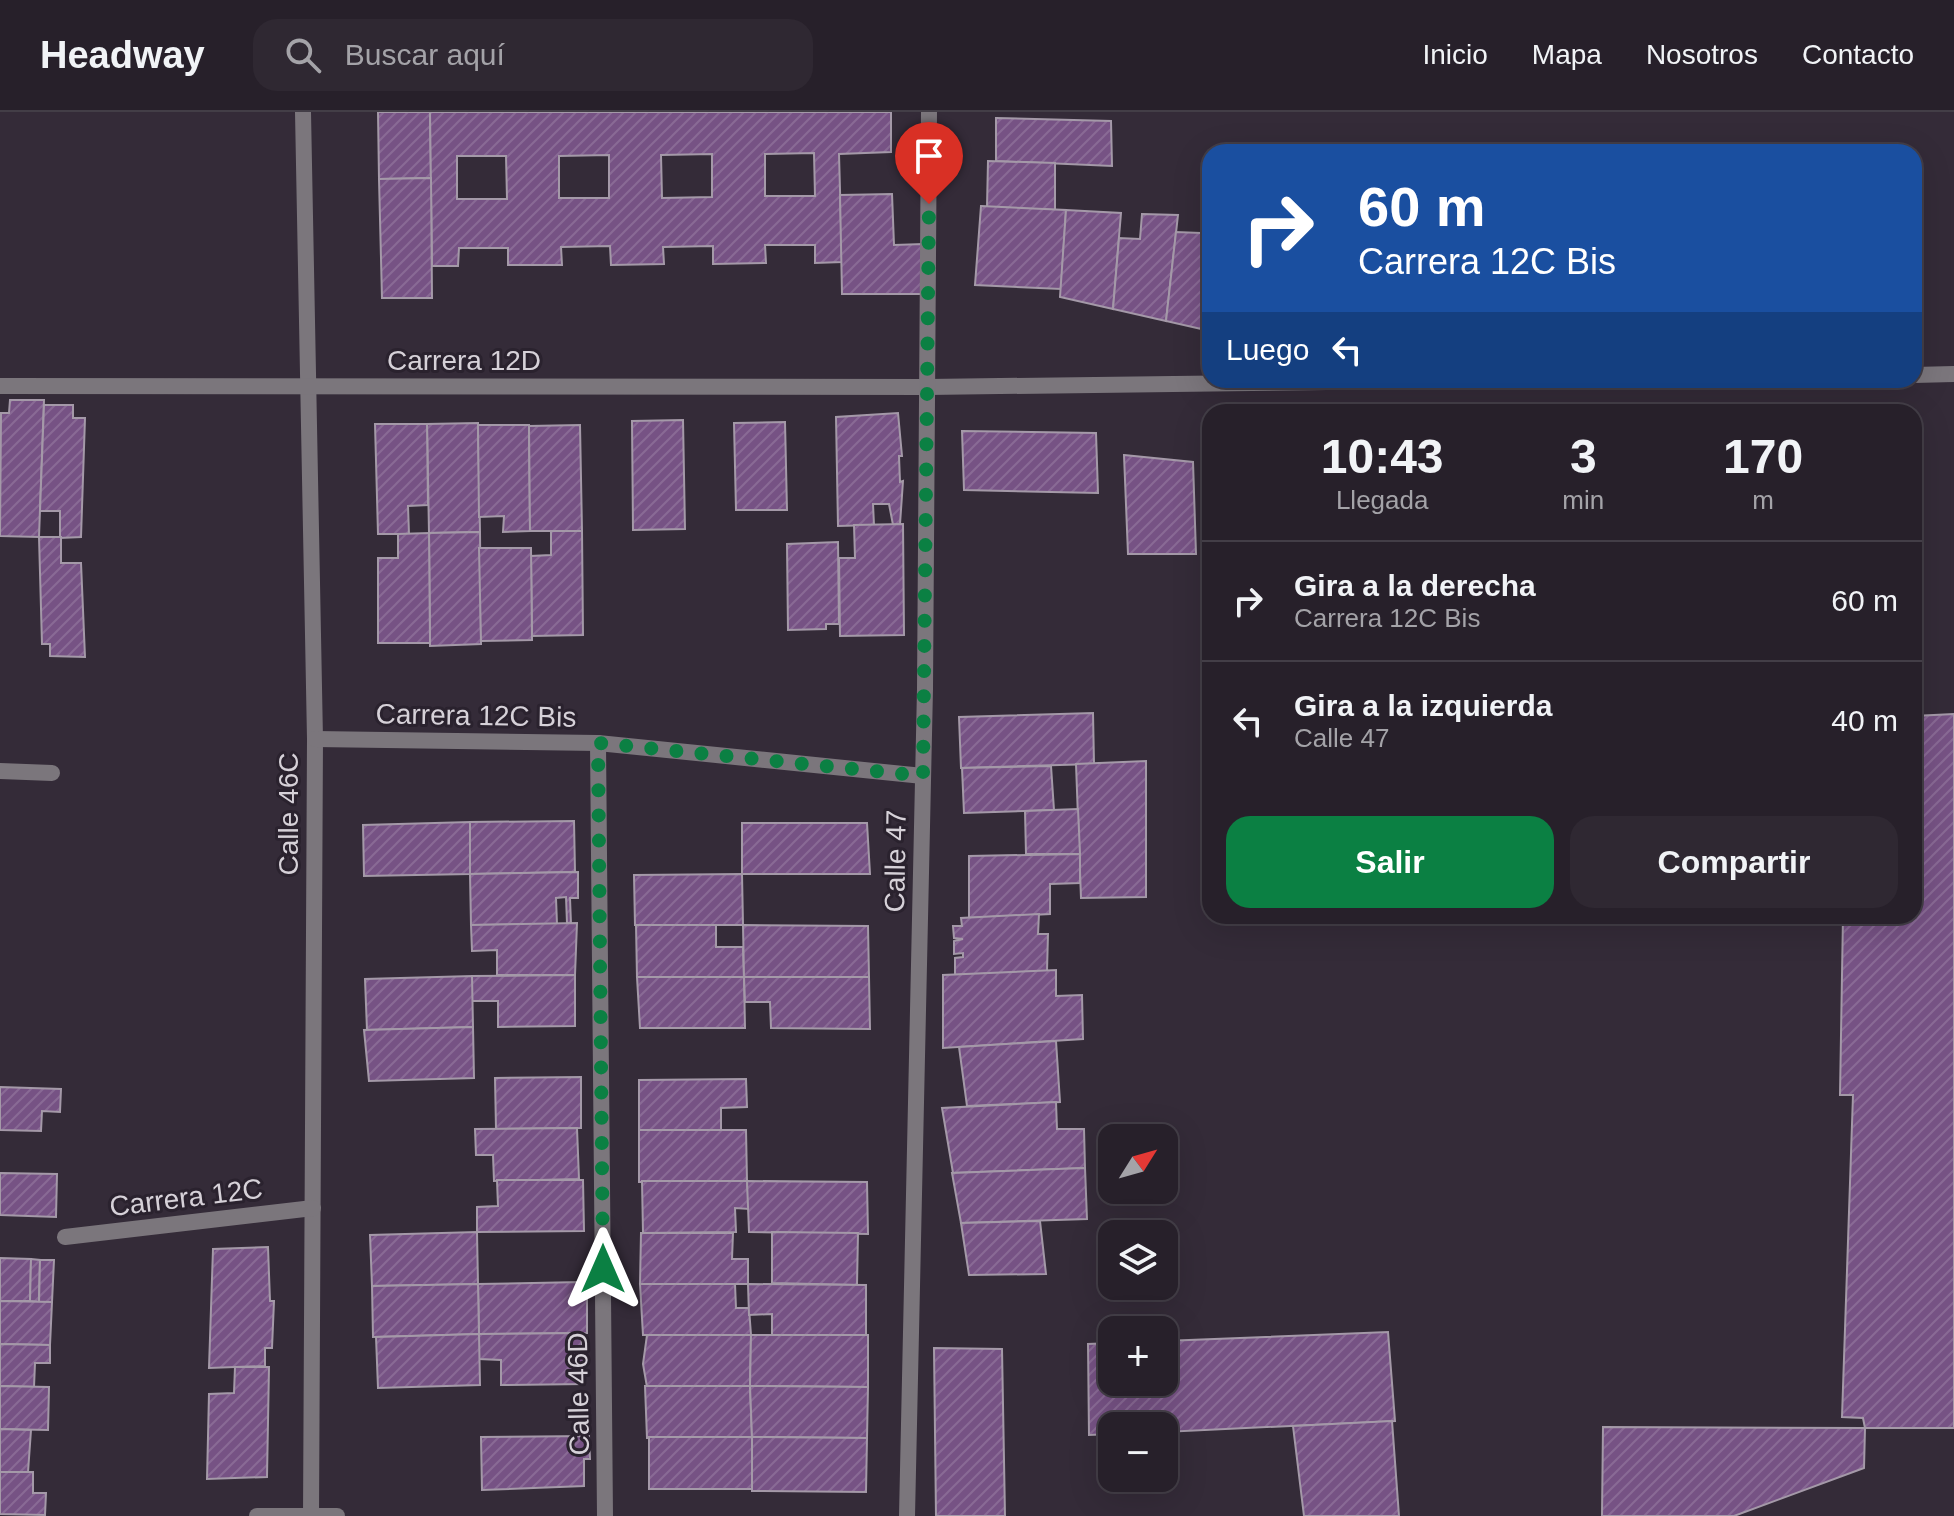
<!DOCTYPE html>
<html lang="es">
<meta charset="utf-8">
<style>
:root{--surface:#27202a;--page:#2f2832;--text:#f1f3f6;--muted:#a4a3a8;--line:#433e47;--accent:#0b8043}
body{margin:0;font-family:Helvetica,sans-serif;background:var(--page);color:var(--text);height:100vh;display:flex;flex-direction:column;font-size:30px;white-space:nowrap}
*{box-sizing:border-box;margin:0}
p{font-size:26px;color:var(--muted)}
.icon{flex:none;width:44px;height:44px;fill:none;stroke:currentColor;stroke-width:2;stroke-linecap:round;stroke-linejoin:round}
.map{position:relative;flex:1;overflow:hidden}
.side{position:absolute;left:1202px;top:292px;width:720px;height:520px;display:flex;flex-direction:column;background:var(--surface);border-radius:24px;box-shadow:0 8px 32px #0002,0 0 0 2px var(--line)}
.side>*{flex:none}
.top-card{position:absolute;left:1202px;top:32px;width:720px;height:244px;border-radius:24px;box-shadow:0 8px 32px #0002,0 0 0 2px var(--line);background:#1a4fa0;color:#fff;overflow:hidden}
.needle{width:52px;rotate:53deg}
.controls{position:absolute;left:1098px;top:1012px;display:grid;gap:16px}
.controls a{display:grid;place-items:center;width:80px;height:80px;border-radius:16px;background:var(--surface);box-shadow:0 8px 32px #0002,0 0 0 2px var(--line);font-size:40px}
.pin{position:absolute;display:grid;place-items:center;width:68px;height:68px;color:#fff;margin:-82px -34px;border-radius:50% 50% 50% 0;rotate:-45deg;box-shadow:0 0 8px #0007}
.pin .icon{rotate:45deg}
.me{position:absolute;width:88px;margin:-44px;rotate:0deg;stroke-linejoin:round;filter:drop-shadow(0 0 6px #0008)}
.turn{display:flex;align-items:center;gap:28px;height:168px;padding:0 24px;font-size:36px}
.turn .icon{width:104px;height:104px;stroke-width:2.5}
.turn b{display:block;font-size:56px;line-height:68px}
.then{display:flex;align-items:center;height:76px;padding:0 24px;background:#0003;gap:16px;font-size:30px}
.eta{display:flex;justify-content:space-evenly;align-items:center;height:136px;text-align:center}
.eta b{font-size:48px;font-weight:600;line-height:56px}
.cta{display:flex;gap:16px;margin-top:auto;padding:16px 24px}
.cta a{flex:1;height:92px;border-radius:24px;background:var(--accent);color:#fff;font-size:32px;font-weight:600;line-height:92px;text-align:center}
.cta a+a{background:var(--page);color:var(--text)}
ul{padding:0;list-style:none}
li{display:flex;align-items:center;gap:24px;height:120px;padding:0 24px;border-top:2px solid var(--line)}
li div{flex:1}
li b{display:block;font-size:30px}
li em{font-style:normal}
header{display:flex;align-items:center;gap:48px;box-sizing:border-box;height:112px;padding:0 40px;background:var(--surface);border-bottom:2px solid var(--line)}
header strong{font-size:38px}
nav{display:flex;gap:44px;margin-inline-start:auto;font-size:28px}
.search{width:560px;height:72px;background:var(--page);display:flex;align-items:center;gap:20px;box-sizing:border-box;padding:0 28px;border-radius:24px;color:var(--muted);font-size:30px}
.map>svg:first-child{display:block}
.building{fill:url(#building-hatch);stroke:#a499a8;stroke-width:2;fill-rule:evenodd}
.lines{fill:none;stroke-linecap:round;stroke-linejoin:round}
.street{stroke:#7b767c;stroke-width:16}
.route{stroke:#0b8043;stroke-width:14;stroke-dasharray:0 25.2}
.labels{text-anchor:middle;stroke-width:6;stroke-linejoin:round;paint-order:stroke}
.street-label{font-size:28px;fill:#d6d1d8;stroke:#2a222e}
</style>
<header>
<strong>Headway</strong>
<div class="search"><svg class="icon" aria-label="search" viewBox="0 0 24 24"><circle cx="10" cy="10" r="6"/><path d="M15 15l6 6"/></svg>Buscar aquí</div>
<nav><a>Inicio</a><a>Mapa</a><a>Nosotros</a><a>Contacto</a></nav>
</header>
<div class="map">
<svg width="1954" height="1404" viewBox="0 0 1954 1404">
<defs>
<pattern id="building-hatch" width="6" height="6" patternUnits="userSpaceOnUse" patternTransform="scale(2)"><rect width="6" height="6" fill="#765284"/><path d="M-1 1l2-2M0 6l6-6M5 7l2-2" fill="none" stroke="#896a95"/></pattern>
</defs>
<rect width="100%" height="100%" fill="#342b38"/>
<g class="building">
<path d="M378,0H430L431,66L379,67Z"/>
<path d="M430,0H891V40L839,42L842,150L815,151V133H765L766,151L713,152V134L663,135L664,152L611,153L610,134L561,135L562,153H508V136H459L458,154H432ZM814,41L815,84H765V42ZM712,42V85L662,86L661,43ZM609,43V86H559V44ZM457,44H506L507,87H457Z"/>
<path d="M996,6L1111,9L1112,54L996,49Z"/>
<path d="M988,49L1055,51V98L987,95Z"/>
<path d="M431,66L432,186H382L379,67Z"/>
<path d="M892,82L894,133L923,132L924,182H842L840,83Z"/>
<path d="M981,94L1066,98L1061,177L975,173Z"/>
<path d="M1066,98L1121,101L1113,197L1060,185Z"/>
<path d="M1142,102L1178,103L1166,209L1113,197L1119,126L1140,127Z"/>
<path d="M1203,104L1210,105V219L1166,209L1176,120L1201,121Z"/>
<path d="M10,288H44L39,425L0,424L1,301H9Z"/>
<path d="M44,293H73V306H85L81,425L60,426V399H40Z"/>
<path d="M898,301L902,344H899L900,370L903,369L900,412L893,413L889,392H873L874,413L838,414L836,305Z"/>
<path d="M683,308L685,417L633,418L632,309Z"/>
<path d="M785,310L787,398H736L734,311Z"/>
<path d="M478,311L480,420L429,421L427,312Z"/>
<path d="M375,312H427L428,393L408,394L409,422H378Z"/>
<path d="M478,313H529L530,419L503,420L504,404L479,405Z"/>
<path d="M580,313L582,419H530L529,314Z"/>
<path d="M962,319L1096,321L1098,381L964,378Z"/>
<path d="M1124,343L1193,350L1196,442H1128Z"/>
<path d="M903,412L904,523L840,524L839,446H855L854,413Z"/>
<path d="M551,419H582L583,523L532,524L531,444L551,443Z"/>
<path d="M480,420L481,532L430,534L429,421Z"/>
<path d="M429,421L430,531H378V446H398V422Z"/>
<path d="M39,425H61V451H81L85,545L50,544V532H42Z"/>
<path d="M838,430L839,512H826V517L788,518L787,432Z"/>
<path d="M479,436H531L532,528L481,529Z"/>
<path d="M1093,601L1094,652L961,656L959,605Z"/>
<path d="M1954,602V1316H1865L1863,1306L1842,1305L1853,983H1840L1843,804H1914V604Z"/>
<path d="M1146,649V785L1081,786L1076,652Z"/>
<path d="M1051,654L1054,698L964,701L962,656Z"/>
<path d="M1078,697L1080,742H1026L1025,699Z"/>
<path d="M574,709L575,760L470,762V710Z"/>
<path d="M470,710V762L364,764L363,713Z"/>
<path d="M742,711H867L870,762H742Z"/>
<path d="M1080,742V771L1050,772V802L969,806V744Z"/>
<path d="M578,760V786H570L571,812L567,811L566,785L556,786L557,812L471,813L470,762Z"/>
<path d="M742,762L743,813H635L634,763Z"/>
<path d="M1039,802L1038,822H1048L1047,859L955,863V846L963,845V841L954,842V829L963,827L954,826L953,814H962L961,806Z"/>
<path d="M577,811L575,863H497V838L472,839L471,813Z"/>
<path d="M636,813H716V835H743L744,865H637Z"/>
<path d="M743,813L868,814L869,865H744Z"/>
<path d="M1056,858V884L1082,883L1083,927L943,936V863Z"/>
<path d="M575,863V914L498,915V889H472V864Z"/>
<path d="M472,864L473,915L367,918L365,867Z"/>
<path d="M637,865H744L745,916H640Z"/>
<path d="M744,865H869L870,917L771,916L770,890H745Z"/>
<path d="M473,915L474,966L369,969L364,918Z"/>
<path d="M1056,929L1060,990L967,994L959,935Z"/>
<path d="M581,965V1016L496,1017L495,966Z"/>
<path d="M746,967L747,995L721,996V1018H639V968Z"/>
<path d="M0,975L61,977L60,1000L42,999L41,1019L0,1018Z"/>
<path d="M1056,990L1057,1017H1084L1085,1056L953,1061L942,996Z"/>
<path d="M577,1016L579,1067L494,1069L493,1043H476L475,1017Z"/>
<path d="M639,1018H746L747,1069L639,1070Z"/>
<path d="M1085,1056L1087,1107L961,1111L952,1061Z"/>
<path d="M0,1061L57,1062L56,1105L0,1103Z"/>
<path d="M497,1068H583L584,1119L477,1120V1095L498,1094Z"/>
<path d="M642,1069H747L749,1097L735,1096L736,1120L643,1121Z"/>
<path d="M747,1069L867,1070L868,1122L749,1120Z"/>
<path d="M1040,1109L1046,1162L969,1163L961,1111Z"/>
<path d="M477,1120L478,1172L372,1174L370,1123Z"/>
<path d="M772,1120L858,1121L857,1173L772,1171Z"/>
<path d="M641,1121H733L732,1147H748V1172H640Z"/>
<path d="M268,1135L270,1189H274L272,1236H265V1254L209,1256L213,1137Z"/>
<path d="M0,1146L31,1147L30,1189H0Z"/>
<path d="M31,1147L40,1148L39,1190L30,1189Z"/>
<path d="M40,1148H54L52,1190H39Z"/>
<path d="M581,1170L580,1180H587V1221L479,1222L478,1172Z"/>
<path d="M478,1172L479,1222L373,1225L372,1174Z"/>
<path d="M640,1172H735L736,1196H749L751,1223H643Z"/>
<path d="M748,1172L866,1173V1224L772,1223V1202L749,1203Z"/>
<path d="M0,1189L52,1190L50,1233L0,1232Z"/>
<path d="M1388,1220L1395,1309L1164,1320V1314H1112V1322L1089,1323L1088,1232L1112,1231V1270H1164V1229Z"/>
<path d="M581,1221L585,1272L501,1273V1248L479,1247V1222Z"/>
<path d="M479,1222L480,1273L378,1276L376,1225Z"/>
<path d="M647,1223H751L750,1274L647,1275L643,1252Z"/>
<path d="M751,1223H868V1275L750,1274Z"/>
<path d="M0,1232L50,1233V1251H35L34,1275L0,1274Z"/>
<path d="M934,1236L1002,1237L1005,1404H936Z"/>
<path d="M235,1255H269L267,1365L207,1367L209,1282L234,1281Z"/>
<path d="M0,1274L49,1275L48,1318L0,1317Z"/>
<path d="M645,1274H750L752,1325L647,1326Z"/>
<path d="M750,1274L868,1275L867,1326L752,1325Z"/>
<path d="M1392,1309L1399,1404H1304L1293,1314Z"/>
<path d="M1603,1315L1865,1316L1864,1356L1734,1404H1602Z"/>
<path d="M0,1317L31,1318L28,1360H0Z"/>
<path d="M589,1324L590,1347H584V1374L482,1378L481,1325Z"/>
<rect x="649" y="1325" width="103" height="52"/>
<path d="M752,1325L867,1326L866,1380L752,1379Z"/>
<path d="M0,1360H33V1381H46L45,1403L0,1402Z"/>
</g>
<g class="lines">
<g class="street">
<path d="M303,0L315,627L311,1404"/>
<path d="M1914,263L1954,262"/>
<path d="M0,274L928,275L1479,268"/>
<path d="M315,627L598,631L923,664"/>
<path d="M598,631L605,1404"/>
<path d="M0,659L52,661"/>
<path d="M65,1125L313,1096"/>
<path d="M257,1404H337"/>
<path d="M907,1404L925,577L929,0"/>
</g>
</g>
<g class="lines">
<path class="route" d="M603,1157L598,631L923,664L929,92"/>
</g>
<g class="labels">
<g class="street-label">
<text x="464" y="258">Carrera 12D</text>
<text transform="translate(476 603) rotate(1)" y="10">Carrera 12C Bis</text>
<text transform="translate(288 702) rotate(-90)" y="10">Calle 46C</text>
<text transform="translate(895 749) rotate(-89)" y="10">Calle 47</text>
<text transform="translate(186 1085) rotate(-7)" y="10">Carrera 12C</text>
<text transform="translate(578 1282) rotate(-91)" y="10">Calle 46D</text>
</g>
</g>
</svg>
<div class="controls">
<a><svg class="needle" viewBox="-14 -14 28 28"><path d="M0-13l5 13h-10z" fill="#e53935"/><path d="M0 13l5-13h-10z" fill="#a4a3a8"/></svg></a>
<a><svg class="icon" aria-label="layers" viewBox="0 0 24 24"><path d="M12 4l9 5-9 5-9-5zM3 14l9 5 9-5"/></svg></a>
<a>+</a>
<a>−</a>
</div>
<div class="pin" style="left:929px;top:92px;background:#d93025"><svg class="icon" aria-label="arrive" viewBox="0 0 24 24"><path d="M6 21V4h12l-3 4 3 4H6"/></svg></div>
<svg class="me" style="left:603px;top:1157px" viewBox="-20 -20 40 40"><path d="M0-17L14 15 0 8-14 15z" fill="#0b8043" stroke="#fff" stroke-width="4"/></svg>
<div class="top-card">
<div class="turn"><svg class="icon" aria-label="right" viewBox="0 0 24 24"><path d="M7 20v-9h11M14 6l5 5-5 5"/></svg><div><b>60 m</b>Carrera 12C Bis</div></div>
<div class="then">Luego<svg class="icon" aria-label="left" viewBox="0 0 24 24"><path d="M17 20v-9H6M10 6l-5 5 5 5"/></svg></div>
</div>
<section class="side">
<div class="eta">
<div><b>10:43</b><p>Llegada</p></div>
<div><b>3</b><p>min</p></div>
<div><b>170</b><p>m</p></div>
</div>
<ul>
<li><svg class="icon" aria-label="right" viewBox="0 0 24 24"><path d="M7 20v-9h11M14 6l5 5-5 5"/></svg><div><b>Gira a la derecha</b><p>Carrera 12C Bis</p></div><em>60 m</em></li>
<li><svg class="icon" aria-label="left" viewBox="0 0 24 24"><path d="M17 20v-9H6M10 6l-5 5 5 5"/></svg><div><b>Gira a la izquierda</b><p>Calle 47</p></div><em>40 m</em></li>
</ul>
<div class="cta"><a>Salir</a><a>Compartir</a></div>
</section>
</div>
